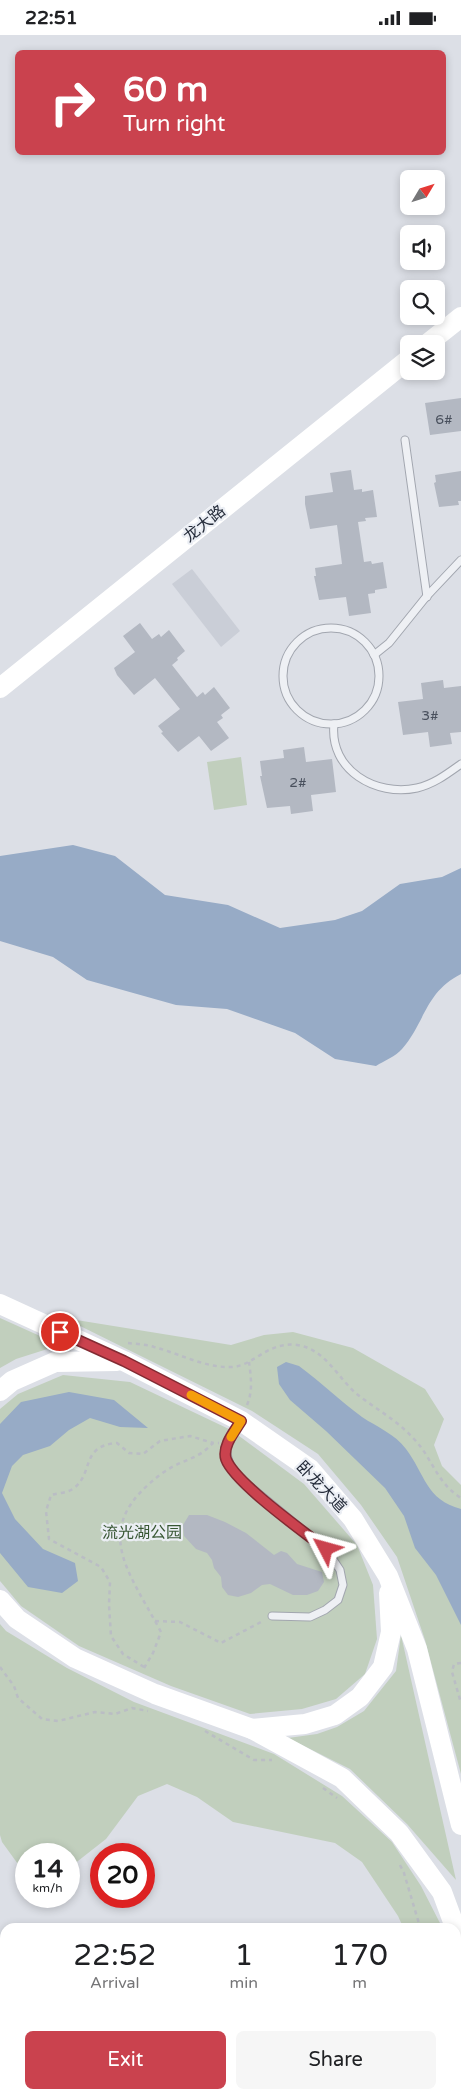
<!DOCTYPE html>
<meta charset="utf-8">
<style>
:root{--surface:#fff;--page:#f6f6f6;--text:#202124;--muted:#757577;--accent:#ca424e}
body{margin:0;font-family:"Varela Round","Noto Sans SC",sans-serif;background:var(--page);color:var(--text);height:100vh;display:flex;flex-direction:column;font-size:19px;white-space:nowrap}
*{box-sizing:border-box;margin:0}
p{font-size:16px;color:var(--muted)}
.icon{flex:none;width:28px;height:28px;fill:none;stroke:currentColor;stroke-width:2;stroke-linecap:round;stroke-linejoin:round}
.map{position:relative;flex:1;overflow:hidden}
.panel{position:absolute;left:0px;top:1888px;width:461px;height:176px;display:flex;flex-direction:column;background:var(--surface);border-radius:15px 15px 0 0;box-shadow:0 2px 8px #0003}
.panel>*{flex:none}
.top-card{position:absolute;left:15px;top:15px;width:431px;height:105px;border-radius:8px;box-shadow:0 2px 8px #0003;background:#ca424e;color:#fff;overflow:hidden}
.needle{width:32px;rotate:52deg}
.controls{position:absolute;left:400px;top:135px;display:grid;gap:10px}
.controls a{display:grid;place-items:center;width:45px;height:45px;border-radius:8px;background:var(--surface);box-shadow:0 2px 8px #0003;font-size:25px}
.speed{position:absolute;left:15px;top:1808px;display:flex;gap:10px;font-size:25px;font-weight:700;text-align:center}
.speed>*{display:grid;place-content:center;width:65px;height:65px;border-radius:50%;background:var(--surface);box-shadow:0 2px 8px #0003;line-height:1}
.speed small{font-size:12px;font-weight:400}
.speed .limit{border:8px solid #d22;background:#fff;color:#111}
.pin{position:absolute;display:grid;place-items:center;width:42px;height:42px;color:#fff;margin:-21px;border:2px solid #fff;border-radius:50%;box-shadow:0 1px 5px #0007}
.me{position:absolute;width:55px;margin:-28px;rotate:309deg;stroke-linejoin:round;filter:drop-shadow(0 0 4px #0008)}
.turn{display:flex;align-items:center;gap:18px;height:105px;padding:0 25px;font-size:22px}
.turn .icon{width:65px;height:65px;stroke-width:2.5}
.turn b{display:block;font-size:35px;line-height:42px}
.eta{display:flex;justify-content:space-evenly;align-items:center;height:85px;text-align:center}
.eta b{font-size:30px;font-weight:600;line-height:35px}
.action{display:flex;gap:10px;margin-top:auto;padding:10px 25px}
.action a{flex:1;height:58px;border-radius:8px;background:var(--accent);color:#fff;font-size:20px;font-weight:600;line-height:58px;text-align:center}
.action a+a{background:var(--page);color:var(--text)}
.status{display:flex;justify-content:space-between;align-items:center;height:35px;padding:0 25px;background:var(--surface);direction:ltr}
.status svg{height:14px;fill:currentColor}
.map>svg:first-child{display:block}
.built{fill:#caced7}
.green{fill:#c1cfbd}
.water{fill:#97abc6}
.building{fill:#b3b8c2}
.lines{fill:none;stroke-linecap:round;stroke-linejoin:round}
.lane-casing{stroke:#a2a6af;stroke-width:9}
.path{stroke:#babdc4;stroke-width:2.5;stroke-dasharray:4 4;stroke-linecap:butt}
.lane{stroke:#eef0f4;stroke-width:7}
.secondary{stroke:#fff;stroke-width:20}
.route-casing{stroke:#832b33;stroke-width:12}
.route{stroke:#ca424e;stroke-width:9}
.slow{stroke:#f59e0b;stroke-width:9}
.labels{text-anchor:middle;stroke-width:4.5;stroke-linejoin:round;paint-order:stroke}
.number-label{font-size:14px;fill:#49505d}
.street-label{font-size:16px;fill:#262d3b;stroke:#ebeef4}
.park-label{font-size:16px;fill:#385734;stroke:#ebeef4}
</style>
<div class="status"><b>22:51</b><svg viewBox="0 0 49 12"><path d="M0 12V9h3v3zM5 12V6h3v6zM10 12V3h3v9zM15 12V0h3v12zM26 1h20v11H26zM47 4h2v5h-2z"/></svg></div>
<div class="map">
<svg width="461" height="2063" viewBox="0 0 461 2063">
<rect width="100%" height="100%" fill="#dcdfe6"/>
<path class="built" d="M192,534L240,596L221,612L172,549Z"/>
<g class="green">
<path d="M241,722L247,770L214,775L207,727Z"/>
<path d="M0,1283L60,1310L16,1324L0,1333Z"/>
<path d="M64,1283L231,1310L264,1300L293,1297L353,1313L425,1354L444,1384L434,1410L442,1431L461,1450V1739L425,1605L397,1522L361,1470L318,1419L252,1376Z"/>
<path d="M63,1340L130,1347L231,1395L304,1449L357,1510L373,1550L377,1604L365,1639L336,1664L302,1674L250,1679L171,1651L79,1611L21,1571L0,1546V1374L18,1359Z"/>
<path d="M0,1589L6,1596L67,1633L134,1667L274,1719L342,1761L392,1807L421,1851L442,1892H403L398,1881L362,1827L335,1808L233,1787L197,1762L167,1749L138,1761L106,1804L69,1833V1819H26V1836H23L2,1807L0,1800Z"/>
<path d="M401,1600L456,1845L407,1789L350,1734L288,1703L317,1699L337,1692L364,1676L396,1636Z"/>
<path d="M456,1941L461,1957V2063H445L446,2059H456Z"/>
</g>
<g class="water">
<path d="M73,810L115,821L165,860L228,870L280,893L335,885L362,876L400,849L442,842L461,833V939C425,957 425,988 402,1014C396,1021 384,1026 376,1031L335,1024L295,998L227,974L176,970L87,945L53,922L0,906V821Z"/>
<path d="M286,1327L299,1331C321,1347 340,1366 362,1382C377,1392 395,1399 406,1414C425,1439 426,1465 461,1474V1590L436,1540L415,1513L404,1481L385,1453L326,1396L290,1365L279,1349L277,1332Z"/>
<path d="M69,1357L114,1365L148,1393L120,1392L90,1383L69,1395L50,1411L23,1420L12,1431L2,1458L15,1484L43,1514L75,1528L78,1546L62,1558L28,1552L0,1518V1389L21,1367Z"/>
</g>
<g class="building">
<path d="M461,363V396L430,400L425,368Z"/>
<path d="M351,435L354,455L362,454V457L373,455L377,482L365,483L366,486L358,487L364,527L371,526L372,529L383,527L387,553L375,555V558L368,559L371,578L349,581L346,562L319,565L314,541H316L315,533L342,529L337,490L310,494L305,469V461L333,457L330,438Z"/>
<path d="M461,436V466H458L459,470L439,472L434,448L436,447L435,440Z"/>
<path d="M140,588L152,604L159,599L161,602L169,595L185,616L177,623L178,625L172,630L197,662L203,657L205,660L214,652L230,673L221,680L223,683L217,687L229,703L211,716L199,701L178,717L161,698L163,697L158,691L180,674L155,643L134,660L117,640L114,633L135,617L123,601Z"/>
<path d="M443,645L444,653L461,651V697L450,698L452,709L430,712L428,697L403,700L398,667L423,664L421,648Z"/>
<path d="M304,712L306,727L332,724L336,757L311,760L313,776L291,779L290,771L267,773L260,741H262L260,726L284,723L283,715Z"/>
<path d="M189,1480H207L225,1487L246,1498L274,1520L281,1516L287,1518L297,1529L322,1537L324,1547L318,1556L307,1560H293L270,1549L262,1550L251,1558L238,1562L228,1560L222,1552L221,1542L214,1533L212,1525L207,1518L196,1514L184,1501L183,1490Z"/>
</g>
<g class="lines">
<g class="lane-casing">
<g id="lane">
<path d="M405,405L427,562"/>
<circle cx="331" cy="641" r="48"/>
<path d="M374,620L389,608L426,562L461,525"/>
<path d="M334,689C329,735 376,762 417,753C434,749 447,739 461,729"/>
<path d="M240,1388C227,1411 221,1414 235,1439L326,1514L340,1535L343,1550L338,1565L325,1575L310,1582L272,1581"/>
</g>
</g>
<g class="path">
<path d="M128,1308C136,1309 145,1309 154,1312C178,1318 205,1333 231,1332C253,1332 267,1306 297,1310C326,1314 338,1344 358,1360C376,1374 398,1386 414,1404C433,1424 436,1447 461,1463"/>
<path d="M247,1370C253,1356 251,1342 249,1327"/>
<path d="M155,1586L180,1587L221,1608L263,1586"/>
<path d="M461,1628L454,1629L452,1637L461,1668"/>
<path d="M0,1632L14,1651L18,1663L42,1684L58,1686L95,1677L115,1679L132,1673L148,1676"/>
<path d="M144,1632L123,1619L111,1601L109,1570L110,1547L101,1532L49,1504L46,1476L51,1460C58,1458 68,1458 74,1453C94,1438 80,1411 117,1408L129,1418L143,1419L160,1406L190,1401L213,1408"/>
<path d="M144,1633L153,1618L161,1597C127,1533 88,1492 164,1437C175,1429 187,1426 198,1420C204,1417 209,1412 213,1408H219"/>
<path d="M205,1696L254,1725H272"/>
<path d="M323,1753L337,1763"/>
<path d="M400,1830L404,1838L420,1892"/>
<path d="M456,1975L461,1985"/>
</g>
<use href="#lane" class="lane"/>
<g class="secondary">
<path d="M427,309L461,282"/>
<path d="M0,653L409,324"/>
<path d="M0,1269L124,1326L241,1386L310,1434L353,1484L388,1541L417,1614L461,1790"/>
<path d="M0,1356L12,1346L55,1327L117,1326"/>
<path d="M0,1565L17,1584L75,1623L155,1659L252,1694L342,1743L399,1798L442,1857L455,1892"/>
<path d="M252,1694L305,1689L335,1680L360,1662L383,1632L391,1597L389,1558"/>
<path d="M456,1897L461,1910"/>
</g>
</g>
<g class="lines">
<g class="route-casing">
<path id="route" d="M60,1297L124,1326L241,1386C235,1396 222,1411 226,1424C234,1447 304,1497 326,1514"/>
</g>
<use href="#route" class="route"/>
<path class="slow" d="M191,1360L241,1386L231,1402"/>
</g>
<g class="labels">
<g class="number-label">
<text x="444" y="389">6#</text>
<text x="430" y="685">3#</text>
<text x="298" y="752">2#</text>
</g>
<g class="street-label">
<text transform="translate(204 488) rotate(-39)" y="6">龙大路</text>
<text transform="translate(322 1451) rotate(46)" y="6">卧龙大道</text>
</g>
<g class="park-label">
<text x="142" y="1503">流光湖公园</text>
</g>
</g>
</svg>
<div class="controls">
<a><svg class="needle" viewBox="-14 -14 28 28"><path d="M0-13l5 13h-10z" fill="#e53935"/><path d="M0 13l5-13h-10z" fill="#757577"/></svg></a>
<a><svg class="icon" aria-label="sound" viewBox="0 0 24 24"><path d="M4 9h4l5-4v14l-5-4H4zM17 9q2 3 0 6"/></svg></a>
<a><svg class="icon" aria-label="search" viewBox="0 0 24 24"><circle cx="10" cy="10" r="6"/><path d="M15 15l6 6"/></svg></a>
<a><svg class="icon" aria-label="layers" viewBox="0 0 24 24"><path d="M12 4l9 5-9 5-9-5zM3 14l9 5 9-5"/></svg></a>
</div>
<div class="speed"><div>14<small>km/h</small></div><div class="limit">20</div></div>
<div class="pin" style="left:60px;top:1297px;background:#d93025"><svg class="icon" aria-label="arrive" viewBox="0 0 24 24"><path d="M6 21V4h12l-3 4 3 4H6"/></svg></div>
<svg class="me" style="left:326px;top:1514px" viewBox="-20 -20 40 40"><path d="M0-17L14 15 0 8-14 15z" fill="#ca424e" stroke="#fff" stroke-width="4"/></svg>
<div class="top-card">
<div class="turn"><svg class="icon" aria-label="right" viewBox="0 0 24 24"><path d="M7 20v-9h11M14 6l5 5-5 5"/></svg><div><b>60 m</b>Turn right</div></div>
</div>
<section class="panel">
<div class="eta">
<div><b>22:52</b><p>Arrival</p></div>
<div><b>1</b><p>min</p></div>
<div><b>170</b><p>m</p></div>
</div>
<div class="action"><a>Exit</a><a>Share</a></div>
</section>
</div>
